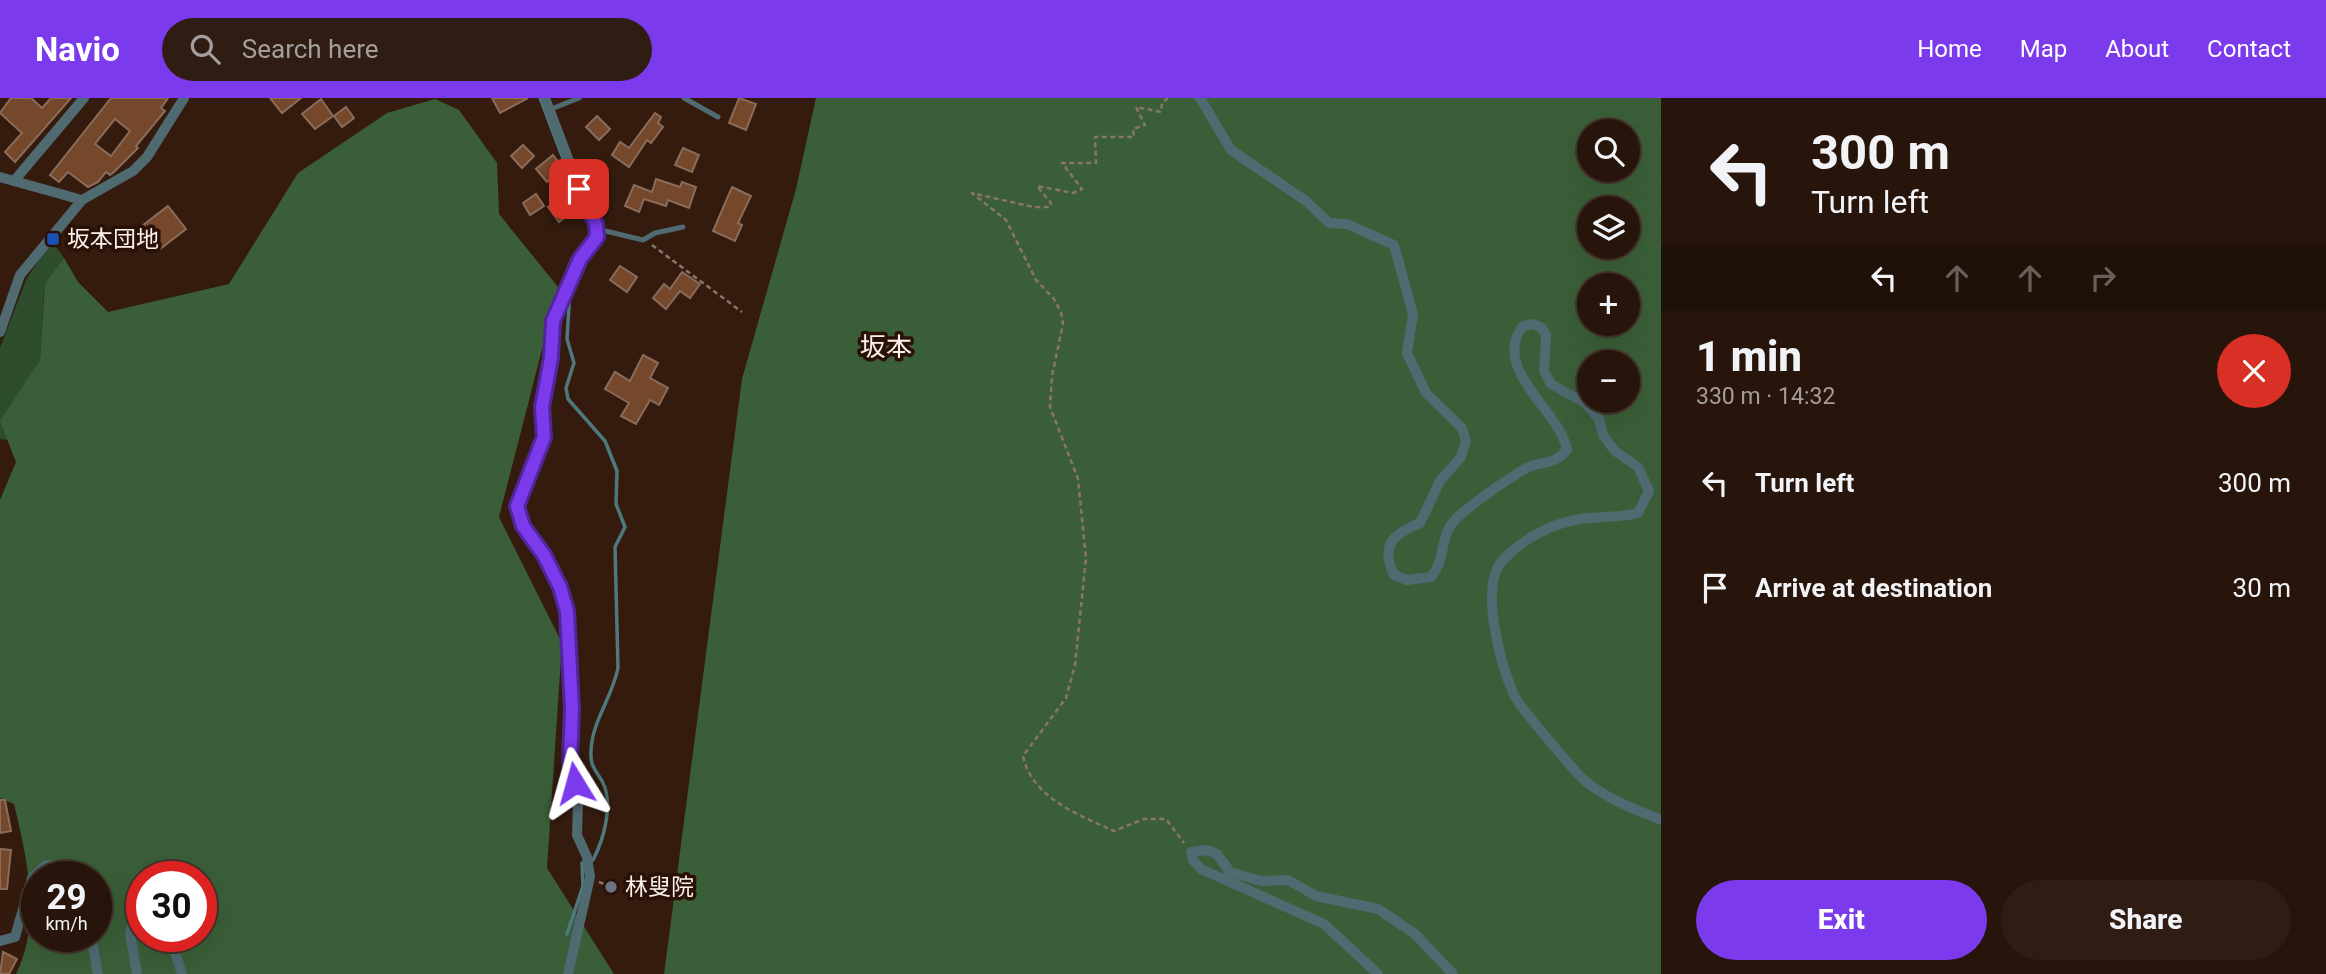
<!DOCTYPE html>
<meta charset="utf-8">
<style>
:root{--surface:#27140a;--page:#2f1d13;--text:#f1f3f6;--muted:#a49e9c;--line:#43332b;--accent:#7c3aed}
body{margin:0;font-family:Roboto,"Noto Sans JP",sans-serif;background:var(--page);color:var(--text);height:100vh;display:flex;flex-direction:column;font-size:26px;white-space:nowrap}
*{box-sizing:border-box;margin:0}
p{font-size:23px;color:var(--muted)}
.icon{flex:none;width:38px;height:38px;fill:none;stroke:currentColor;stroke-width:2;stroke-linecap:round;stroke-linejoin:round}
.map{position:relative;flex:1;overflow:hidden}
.sheet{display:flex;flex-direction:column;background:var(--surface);width:665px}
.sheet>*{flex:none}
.hud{background:#27140a;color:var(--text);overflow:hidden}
.tools{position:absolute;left:1577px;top:21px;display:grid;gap:14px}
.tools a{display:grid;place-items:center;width:63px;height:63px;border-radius:50%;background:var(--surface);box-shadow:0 7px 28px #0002,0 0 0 2px var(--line);font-size:35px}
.speed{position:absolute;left:21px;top:763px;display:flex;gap:14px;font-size:35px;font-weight:700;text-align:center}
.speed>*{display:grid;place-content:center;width:91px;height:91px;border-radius:50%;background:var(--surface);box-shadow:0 7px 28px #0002,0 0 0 2px var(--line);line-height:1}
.speed small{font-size:18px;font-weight:400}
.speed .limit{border:10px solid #d22;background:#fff;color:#111}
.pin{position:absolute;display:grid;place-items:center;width:60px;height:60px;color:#fff;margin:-30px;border-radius:14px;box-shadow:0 4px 10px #0006}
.me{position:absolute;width:77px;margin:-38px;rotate:352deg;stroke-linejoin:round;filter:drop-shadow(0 0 5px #0008)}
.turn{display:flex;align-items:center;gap:24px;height:147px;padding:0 35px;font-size:32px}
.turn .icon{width:91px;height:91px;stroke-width:2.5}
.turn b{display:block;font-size:49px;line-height:60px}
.lanes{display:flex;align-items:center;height:66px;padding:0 35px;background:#0003;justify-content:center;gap:35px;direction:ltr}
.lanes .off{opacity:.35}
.round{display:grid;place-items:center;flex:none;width:74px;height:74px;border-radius:37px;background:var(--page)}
.headline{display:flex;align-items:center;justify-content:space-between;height:119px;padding:0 35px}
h1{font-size:42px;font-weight:800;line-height:52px}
.button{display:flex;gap:14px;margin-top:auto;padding:14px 35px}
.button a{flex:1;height:80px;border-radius:42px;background:var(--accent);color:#fff;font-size:28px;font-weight:800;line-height:80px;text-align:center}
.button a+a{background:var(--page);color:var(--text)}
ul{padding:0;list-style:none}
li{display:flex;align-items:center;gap:21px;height:105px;padding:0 35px}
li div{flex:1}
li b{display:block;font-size:26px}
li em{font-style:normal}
header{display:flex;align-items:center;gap:42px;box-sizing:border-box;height:98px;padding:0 35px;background:var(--accent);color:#fff}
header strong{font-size:33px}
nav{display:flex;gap:38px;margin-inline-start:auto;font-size:24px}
.search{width:490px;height:63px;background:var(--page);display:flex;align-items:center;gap:18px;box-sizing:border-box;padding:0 24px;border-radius:38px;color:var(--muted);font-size:26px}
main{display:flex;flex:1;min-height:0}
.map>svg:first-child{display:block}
.green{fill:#2e4d2c}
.forest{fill:#3a5f38;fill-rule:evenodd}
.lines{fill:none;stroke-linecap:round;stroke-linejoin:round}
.stream{stroke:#4f777e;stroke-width:3.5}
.building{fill:#75472b;stroke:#8a6c5b;stroke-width:2;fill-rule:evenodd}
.path{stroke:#88756b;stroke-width:2.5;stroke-dasharray:5 3.5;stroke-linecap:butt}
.lane{stroke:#4f6a71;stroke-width:5}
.street{stroke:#4f6a71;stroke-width:10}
.route-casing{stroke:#51269a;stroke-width:18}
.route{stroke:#7c3aed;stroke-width:12}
.transit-dot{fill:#1a4fb4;stroke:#2a1105;stroke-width:2.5}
.worship-dot{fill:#6b7280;stroke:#2a1105;stroke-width:2.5}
.labels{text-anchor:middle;stroke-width:7;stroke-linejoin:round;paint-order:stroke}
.poi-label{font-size:23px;fill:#fcf1ec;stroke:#2a1105;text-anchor:start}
.quarter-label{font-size:26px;fill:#fcf1ec;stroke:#2a1105}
</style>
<header>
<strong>Navio</strong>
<div class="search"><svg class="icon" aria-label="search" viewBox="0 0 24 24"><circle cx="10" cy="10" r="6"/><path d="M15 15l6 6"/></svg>Search here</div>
<nav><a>Home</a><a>Map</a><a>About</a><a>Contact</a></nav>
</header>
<main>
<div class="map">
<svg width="1661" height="876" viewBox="0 0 1661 876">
<rect width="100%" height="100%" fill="#341b0e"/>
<path class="green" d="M51,142L64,160L44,195L40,262L1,325L8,342L0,341V250L26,182Z"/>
<g class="forest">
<path d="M816,0H1661V876H664L742,281L796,91ZM1589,33H1628V72H1589ZM1589,110H1628V149H1589ZM1589,187H1628V226H1589ZM1589,264H1628V303H1589Z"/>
<path d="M435,1L459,12L497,65L499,116L558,189L499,419L562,545L547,770L614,876H16C42,824 27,760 14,706L0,700V402L16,364L0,323L40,262L45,186L64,160L78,184L108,214L229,186L298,75L387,15ZM37,779H96V838H37ZM142,779H201V838H142Z"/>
</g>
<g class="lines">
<g class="stream">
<path d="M540,0L583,113"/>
<path d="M567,184L565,179L572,161L579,155"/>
<path d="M567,836L583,788L582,765L593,762C604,741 614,705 602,683C595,671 590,668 591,653C592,623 612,600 618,570L615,449L625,429L616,406L617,373L605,343L568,301L566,290L574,265L567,241L570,192"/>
</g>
</g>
<g class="building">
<path d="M11,0H31L42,10L51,0H71L15,64L5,54L22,35L0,15Z"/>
<path d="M111,0H168L161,10L165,13L136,48L138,50L114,74L110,77L106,74L98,84L88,89L68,74L59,84L50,77ZM115,21L130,33L111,58L95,46Z"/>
<path d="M270,0H301L282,15Z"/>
<path d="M492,0H528L500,15Z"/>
<path d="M739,0L756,6L746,32L729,25Z"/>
<path d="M321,1L333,18L315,31L302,16Z"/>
<path d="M346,9L354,20L342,29L334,18Z"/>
<path d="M655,15L661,19L658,25L663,29L651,45L647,42L629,69L612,57L620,44L629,50Z"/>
<path d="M597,18L610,31L599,42L586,29Z"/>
<path d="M523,47L534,58L522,70L511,58Z"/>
<path d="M683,50L699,57L692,74L675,67Z"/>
<path d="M553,57L563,70L547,84L536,71Z"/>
<path d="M656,81L680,89L682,84L696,89L689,110L668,102L666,108L644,101L639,114L625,108L634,87L652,94Z"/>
<path d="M732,89L751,98L738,125L742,127L735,143L713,133Z"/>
<path d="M536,96L544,108L530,117L523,105Z"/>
<path d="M565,96L576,111L559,124L548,109Z"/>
<path d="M168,108L186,131L160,151L142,128Z"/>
<path d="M620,168L637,179L627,194L610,182Z"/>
<path d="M682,174L700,186L690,200L680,193L666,211L653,200L664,186L670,191Z"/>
<path d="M643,257L658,265L650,280L668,290L659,307L650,302L636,326L621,318L629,305L605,291L615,274L630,283Z"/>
<path d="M0,702H5L11,733L0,735Z"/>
<path d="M0,751L11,752L7,791H0Z"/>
<path d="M3,854L17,861L9,876H0Z"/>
</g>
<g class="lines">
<g class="path">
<path d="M1168,0L1162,5L1161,14L1136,9L1145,27L1133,31L1134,39H1095L1096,65H1062L1082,91L1073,95L1037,88L1051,105L1050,109H1033L972,95L1006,122L1036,182L1054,201L1061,214L1063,226L1052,278L1050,309L1078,381L1086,460L1075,567L1066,600L1023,658C1032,700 1079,717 1114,733L1144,721H1166L1184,745"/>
<path d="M652,147L742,214"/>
<path d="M599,784L609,788"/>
</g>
<g class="lane">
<path d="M684,0L718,19"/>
<path d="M549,12L579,0"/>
<path d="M597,131L643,142L655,135L683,129"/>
</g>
<g class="street">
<path d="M545,0L587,110L596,126L597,139L580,161L553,224L551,260L542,309L544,339L517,408L523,428L543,457L560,489L567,513L572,611L570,664L578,704L577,737L587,759L590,779L568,876"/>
<path d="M1200,0L1231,52L1306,103L1329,125L1347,126L1394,147L1413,216L1407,255L1426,295L1462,330L1466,343L1461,359L1440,383L1420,425C1393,436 1380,447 1394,477L1407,482L1431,479C1449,457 1436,438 1460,417C1479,401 1502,385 1523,372C1540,361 1551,370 1567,352C1560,312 1490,271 1523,228L1533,226L1542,230L1546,237L1544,273L1551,286L1585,305L1599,321L1603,337L1615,353L1638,369L1649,393L1638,415C1619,420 1600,418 1580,421C1552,425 1521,442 1502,463C1479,490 1501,567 1514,597C1518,607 1575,674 1585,683C1605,700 1637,712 1661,722"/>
<path d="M0,79L82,102L133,73L147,59L184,0"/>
<path d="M14,83L84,0"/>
<path d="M0,234L20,177L82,102"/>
<path d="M91,838L98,876"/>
<path d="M170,838L182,876"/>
<path d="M0,843L15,839L32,780L46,767L62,768L82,779"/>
<path d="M137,876L130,835L133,824L142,821"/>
<path d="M1378,876L1324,826L1201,771L1193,762L1191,754L1207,752L1217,756L1230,774L1261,783L1288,782L1316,798L1378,811L1415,836L1453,876"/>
</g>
</g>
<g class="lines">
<g class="route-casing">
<path id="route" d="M575,685L570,664L572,611L567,513L560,489L544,457L523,428L517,408L544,339L542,309L551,260L553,223L580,161L597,139L596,126L579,91"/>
</g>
<use href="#route" class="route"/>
</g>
<rect class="transit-dot" x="46" y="134" width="14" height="14" rx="3.5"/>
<circle class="worship-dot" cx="611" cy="789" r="7"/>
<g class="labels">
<g class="poi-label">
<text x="67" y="149">坂本団地</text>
<text x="625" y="797">林叟院</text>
</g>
<g class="quarter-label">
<text x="886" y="258">坂本</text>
</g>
</g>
</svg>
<div class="tools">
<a><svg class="icon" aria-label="search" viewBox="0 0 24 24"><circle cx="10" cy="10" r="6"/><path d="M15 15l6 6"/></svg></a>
<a><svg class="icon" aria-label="layers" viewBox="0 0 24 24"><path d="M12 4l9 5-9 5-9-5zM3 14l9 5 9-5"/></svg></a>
<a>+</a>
<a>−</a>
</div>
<div class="speed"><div>29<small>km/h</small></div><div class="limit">30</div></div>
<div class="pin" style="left:579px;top:91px;background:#d93025"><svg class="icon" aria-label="arrive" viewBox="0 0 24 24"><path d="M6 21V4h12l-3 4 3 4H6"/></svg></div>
<svg class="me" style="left:575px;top:685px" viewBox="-20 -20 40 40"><path d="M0-17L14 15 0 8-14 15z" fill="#7c3aed" stroke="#fff" stroke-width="4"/></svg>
</div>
<section class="sheet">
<div class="hud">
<div class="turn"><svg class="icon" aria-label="left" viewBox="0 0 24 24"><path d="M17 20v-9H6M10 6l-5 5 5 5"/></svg><div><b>300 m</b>Turn left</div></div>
<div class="lanes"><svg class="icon" aria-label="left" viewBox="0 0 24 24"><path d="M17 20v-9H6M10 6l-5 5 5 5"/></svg><svg class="icon off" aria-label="ahead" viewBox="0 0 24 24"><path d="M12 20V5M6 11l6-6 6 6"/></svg><svg class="icon off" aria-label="ahead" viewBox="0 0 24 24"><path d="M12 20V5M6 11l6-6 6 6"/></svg><svg class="icon off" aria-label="right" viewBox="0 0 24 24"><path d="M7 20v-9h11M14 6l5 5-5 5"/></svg></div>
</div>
<div class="headline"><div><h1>1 min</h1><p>330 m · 14:32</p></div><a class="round" style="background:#d93025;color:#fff"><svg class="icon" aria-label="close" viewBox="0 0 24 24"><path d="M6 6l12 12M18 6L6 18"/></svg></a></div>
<ul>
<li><svg class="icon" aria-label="left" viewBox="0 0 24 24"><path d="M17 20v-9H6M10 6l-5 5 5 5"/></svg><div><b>Turn left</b></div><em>300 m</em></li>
<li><svg class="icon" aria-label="arrive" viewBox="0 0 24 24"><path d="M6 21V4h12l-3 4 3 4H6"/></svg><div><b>Arrive at destination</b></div><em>30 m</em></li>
</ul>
<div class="button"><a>Exit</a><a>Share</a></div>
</section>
</main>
